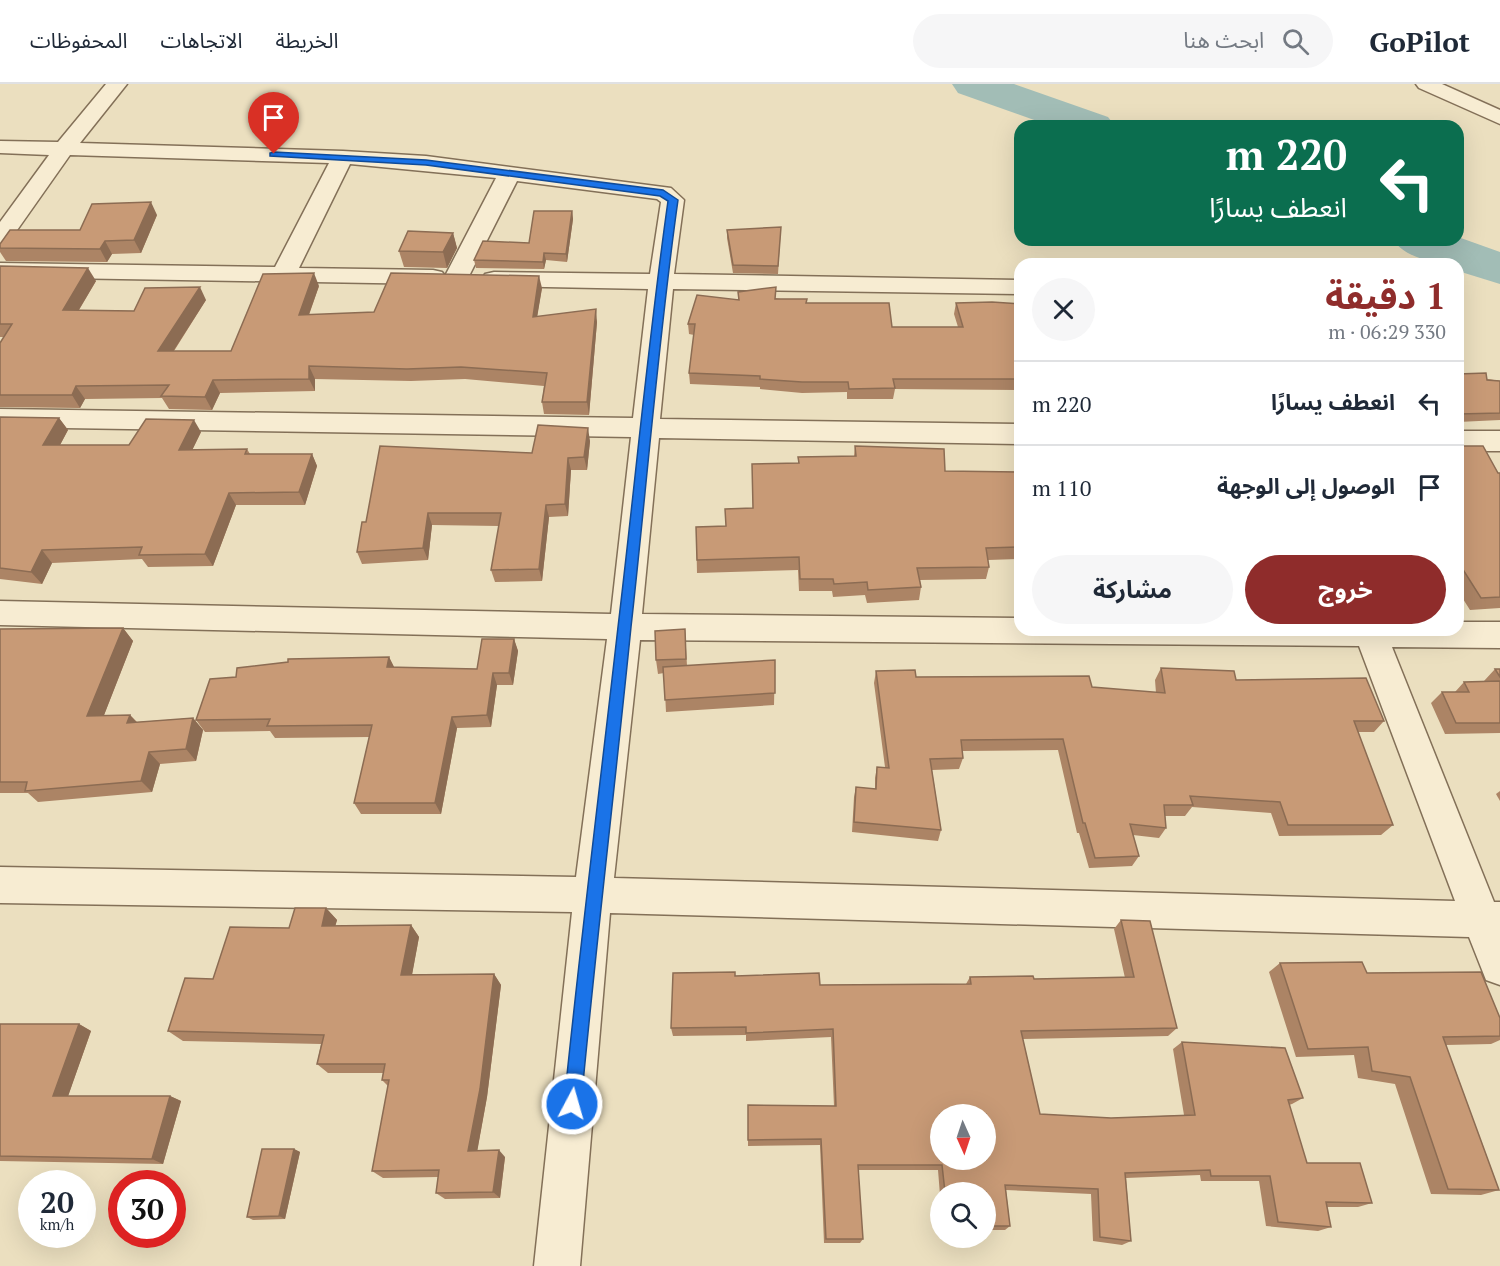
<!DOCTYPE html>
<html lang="ar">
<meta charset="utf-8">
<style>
:root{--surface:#fff;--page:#f6f6f7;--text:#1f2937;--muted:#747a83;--line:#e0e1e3;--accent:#8f2c2b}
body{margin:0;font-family:"PT Serif","Noto Sans Arabic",serif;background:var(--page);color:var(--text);direction:rtl;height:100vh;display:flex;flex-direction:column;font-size:22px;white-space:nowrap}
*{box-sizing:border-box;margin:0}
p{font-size:20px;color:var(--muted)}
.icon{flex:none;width:33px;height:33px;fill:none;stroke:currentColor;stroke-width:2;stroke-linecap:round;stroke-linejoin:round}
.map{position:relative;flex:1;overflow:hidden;direction:ltr}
.drawer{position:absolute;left:1014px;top:174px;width:450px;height:378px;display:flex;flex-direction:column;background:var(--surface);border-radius:18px;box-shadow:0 6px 24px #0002;direction:rtl}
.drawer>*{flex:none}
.hud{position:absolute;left:1014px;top:36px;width:450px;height:126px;border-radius:18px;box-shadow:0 6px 24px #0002;direction:rtl;background:#0b6e4f;color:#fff;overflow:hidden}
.needle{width:39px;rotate:177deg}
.buttons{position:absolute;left:930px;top:1020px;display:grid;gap:12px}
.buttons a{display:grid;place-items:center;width:66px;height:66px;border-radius:50%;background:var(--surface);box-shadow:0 6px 24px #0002;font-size:30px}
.speed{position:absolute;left:18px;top:1086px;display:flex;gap:12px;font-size:30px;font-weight:700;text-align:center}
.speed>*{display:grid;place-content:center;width:78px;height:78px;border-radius:50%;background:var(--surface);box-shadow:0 6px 24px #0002;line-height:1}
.speed small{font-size:15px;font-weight:400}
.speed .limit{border:9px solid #d22;background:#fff;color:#111}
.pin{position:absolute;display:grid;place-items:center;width:51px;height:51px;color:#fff;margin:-62px -26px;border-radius:50% 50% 50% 0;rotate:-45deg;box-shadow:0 0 6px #0007}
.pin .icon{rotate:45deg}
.me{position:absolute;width:66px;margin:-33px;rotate:6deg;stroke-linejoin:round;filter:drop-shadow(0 0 4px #0008)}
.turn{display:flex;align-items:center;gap:21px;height:126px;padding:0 18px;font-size:27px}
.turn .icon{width:78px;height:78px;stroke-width:2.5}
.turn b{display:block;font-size:42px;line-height:51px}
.round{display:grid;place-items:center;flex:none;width:63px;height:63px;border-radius:32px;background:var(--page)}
.summary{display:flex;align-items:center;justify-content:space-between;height:102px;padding:0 18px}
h1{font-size:36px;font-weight:700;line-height:45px;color:var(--accent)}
.primary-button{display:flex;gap:12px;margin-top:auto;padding:12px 18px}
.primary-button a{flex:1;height:69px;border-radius:36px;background:var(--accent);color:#fff;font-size:24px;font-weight:700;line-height:69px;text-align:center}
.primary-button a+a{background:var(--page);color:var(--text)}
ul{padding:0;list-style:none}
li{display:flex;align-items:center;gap:18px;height:84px;padding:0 18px;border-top:2px solid var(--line)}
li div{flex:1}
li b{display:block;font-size:22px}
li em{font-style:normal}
header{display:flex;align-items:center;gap:36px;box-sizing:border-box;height:84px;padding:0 30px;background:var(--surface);border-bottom:2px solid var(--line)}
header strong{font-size:28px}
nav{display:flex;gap:33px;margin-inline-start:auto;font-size:21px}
.search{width:420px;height:54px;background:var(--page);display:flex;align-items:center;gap:15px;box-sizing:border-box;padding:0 21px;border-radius:33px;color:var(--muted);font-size:22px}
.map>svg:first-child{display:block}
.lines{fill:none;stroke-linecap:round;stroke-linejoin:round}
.river{fill:#a2bdb6;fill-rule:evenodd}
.minor-casing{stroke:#837058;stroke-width:3}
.minor{fill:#f7ecd2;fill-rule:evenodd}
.wall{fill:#ac8465}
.shaded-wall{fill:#8c6c53}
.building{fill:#c89a76;stroke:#8c6c53;stroke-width:1.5;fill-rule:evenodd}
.route{fill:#1a73e8;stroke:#114b97;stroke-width:1.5}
</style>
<header>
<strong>GoPilot</strong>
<div class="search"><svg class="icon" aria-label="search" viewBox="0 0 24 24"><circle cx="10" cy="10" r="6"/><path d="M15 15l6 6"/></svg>ابحث هنا</div>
<nav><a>الخريطة</a><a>الاتجاهات</a><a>المحفوظات</a></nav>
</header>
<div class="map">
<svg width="1500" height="1182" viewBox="0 0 1500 1182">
<rect width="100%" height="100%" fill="#ebdfbf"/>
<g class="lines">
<g class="river">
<path d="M952,0H1014L1108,33L1115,42H1051L958,9Z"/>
<path d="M1458,153L1500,168V200L1458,187V180C1436,180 1407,175 1393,156H1458Z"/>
</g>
<g class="minor-casing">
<g id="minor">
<path d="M106,0H127L80,59L343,67L426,72L671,104L684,116L674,190L1020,196V210L673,205L660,335L1020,340V360L659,354L642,530L1020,534V546H1458V538H1500V564L1392,563L1494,818H1500V901L1486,896L1469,853L610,829L580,1182H534L572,828L0,819V783L576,793L607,555L0,541V517L611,530L631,353L0,343V325L633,334L648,205L494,202L485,200L482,195L485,190L494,188L650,190L661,118L657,115L517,97L468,194L465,199L456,201L447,199L444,194L442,198L433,200L0,193V179L275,183L329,79L70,71L8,159L0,161V138L49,71L0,69V57L58,58ZM350,80L496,94L445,192L442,188L433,186L299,184ZM640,556L1359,562L1455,817L614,794Z"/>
<path d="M1416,0H1442L1500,26V40L1419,4Z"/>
<rect x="1458" y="347" width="42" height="20"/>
</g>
</g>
<use href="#minor" class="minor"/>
</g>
<g class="wall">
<path d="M572,127L573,135L567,178L546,176L544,185L476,184L474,176L529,159Z"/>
<path d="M157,131L141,169L112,170L107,178L6,177L0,168V160L80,146Z"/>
<path d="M781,143L778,190L733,189L727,154V146Z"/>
<path d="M453,149L457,164L447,184L404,183L399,167Z"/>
<path d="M0,182L96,197L79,226L134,227L206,216L174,267H231L319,202L309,231L374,228L542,204L537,232L597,238L589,331L544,330L542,318L544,302L465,295L411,297L315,295V307L220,309L212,326L169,325L162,314L85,315L80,324L0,323V259L4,253H0Z"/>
<path d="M738,208L806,219L892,243H958L954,230L956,219L1020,220V306L895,305L893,315H847V308L802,309L760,305V303L690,300L689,289L694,251L689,250L688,240L738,215Z"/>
<path d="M1458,290L1500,297V336L1458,338Z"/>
<path d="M0,333L59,334L68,346L60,361H129L201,348L192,366L247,365L250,370H312L317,382L305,421H236L213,482L148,483L142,475L52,479L42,500L0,495Z"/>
<path d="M590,357L587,386H571L568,432L549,433L542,497L495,498L491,486L499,442L432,441L428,476L362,480L357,468L366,438L532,369Z"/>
<path d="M855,362L945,387L1020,388V475L988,476L989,483L986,495L920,496L921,503L919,516L867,519L865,511L833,513L832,507H799L798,486L697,489L696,443L726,442L753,424L752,380L798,379V373L854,372Z"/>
<path d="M1458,362L1498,389H1500V524L1470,526L1458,507Z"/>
<path d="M123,544L133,557L104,631H130L137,638L193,634L203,646L196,677L160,680L152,708L38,718L28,709H0V545Z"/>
<path d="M685,545L687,582L775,576L774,621L666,628L664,589L658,590L656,576Z"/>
<path d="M514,555L518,567L513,601H497L491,643L457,644L441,730H361L354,719L370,653L275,654L270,647L205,648L196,636L236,593L389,573L394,583L477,585Z"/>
<path d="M1161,584L1236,596L1384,637L1374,648H1358L1393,741L1381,751L1279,752L1271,729L1192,723L1185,732H1165L1166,744L1159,754L1133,751L1139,772L1132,782L1089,784L1079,749H1077L1058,666L962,667L963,674L959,685L932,686L941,746L938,757L852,748L854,713L856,703L875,705V694L877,683H885L874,599L876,587L916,593L1092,603L1156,609L1155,596Z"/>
<path d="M1495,585H1500V649L1445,650L1431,619L1442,608H1455L1464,598H1485L1484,597Z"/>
<path d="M1500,707V717L1496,710Z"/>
<path d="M326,824L337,836L335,842L411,841L419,853L412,890H494L501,901L487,1013L477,1067L505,1073L500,1114L445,1115L436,1109L438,1093L383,1094L372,1087L388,1002L382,996L383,989H328L317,980L321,960L183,957L168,947L289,844Z"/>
<path d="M1121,836L1177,944L1168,952L1023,955L1040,1030L1111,1034L1184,1031L1173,965L1182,958L1303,1014L1292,1020L1289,1021L1307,1079L1372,1119L1358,1123H1327L1331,1143L1318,1147L1266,1142L1259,1097H1201L1200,1091L1126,1094L1131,1157L1122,1161L1093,1157L1091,1110L1006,1106L1010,1142L1005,1146H986V1108H940V1111L938,1086H858L863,1155L860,1159H824L820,1061L748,1062V1021L834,1022L831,953L746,957V951L673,952L671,944L735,892L820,901L966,900L970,893L1034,895L1125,894L1114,845Z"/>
<path d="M1280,879L1367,889L1500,934V956L1491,960L1446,961L1499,1106L1481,1111L1431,1110L1395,1000L1358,994L1354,971L1296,973L1269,888Z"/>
<path d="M0,940H79L91,947L68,1012H170L181,1017L163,1080L0,1077Z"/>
<path d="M294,1065L300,1068L285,1135L253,1136L247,1133Z"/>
</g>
<g class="shaded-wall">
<path d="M151,118L157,131L141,169L134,156Z"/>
<path d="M572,127L573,135L567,178L566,170Z"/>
<path d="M453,149L457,164L447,184L443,168Z"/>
<path d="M105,157L112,170L107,178L100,165Z"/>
<path d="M544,169L546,176L544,185L543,178Z"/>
<path d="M88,184L96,197L71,239L63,226Z"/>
<path d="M314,189L319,202L304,244L299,231Z"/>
<path d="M539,192L542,204L535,246L533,233Z"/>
<path d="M200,203L206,216L165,280L158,267Z"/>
<path d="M596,225L597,238L589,331L587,318Z"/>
<path d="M309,282L315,295V307L309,295Z"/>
<path d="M213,296L220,309L212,326L205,313Z"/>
<path d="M76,302L85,315L80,324L72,311Z"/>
<path d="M59,334L68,346L53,374L43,361Z"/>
<path d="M194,336L201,348L186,379L179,366Z"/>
<path d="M588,344L590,357L587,386L584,373Z"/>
<path d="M312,370L317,382L305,421L299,408Z"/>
<path d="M568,374L571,386L568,432L565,420Z"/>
<path d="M229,409L236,421L213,482L205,470Z"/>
<path d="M546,421L549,433L542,497L539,485Z"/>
<path d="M428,429L432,441L428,476L423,464Z"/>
<path d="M42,466L52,479L42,500L31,488Z"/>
<path d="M123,544L133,557L99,644L87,632Z"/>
<path d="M514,555L518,567L513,601L509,589Z"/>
<path d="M389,573L395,585L387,583Z"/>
<path d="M493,589L497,601L491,643L487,631Z"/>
<path d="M130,631L141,643L127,639Z"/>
<path d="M452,633L457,644L441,730L435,719Z"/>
<path d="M193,634L203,646L196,677L186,665Z"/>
<path d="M149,668L160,680L152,708L141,697Z"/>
<path d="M326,824L337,836L332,854L322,842Z"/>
<path d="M411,841L419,853L410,902L401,891Z"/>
<path d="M494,890L501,901L487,1013L476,1074L468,1067Z"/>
<path d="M79,940L91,947L66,1018L53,1012Z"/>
<path d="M170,1012L181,1017L163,1080L152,1075Z"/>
<path d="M294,1065L300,1068L285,1135L279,1132Z"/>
<path d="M499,1066L505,1073L500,1114L493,1108Z"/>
</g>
<g class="building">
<path d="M151,118L134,156L105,157L100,165L0,164V160L10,146H80L92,120Z"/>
<path d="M534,127H572L566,170L544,169L543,178L474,176L483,157L529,159Z"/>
<path d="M781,143L778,182L733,181L727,146Z"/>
<path d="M408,147L453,149L443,168L399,167Z"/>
<path d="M0,182L88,184L63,226L134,227L145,204L200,203L158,267H231L263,190L314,189L299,231L374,228L391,189L539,192L533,233L596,225L587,318H542L547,289L461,283L407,285L309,282V295L213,296L205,313L161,312L169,301L76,302L72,311H0V259L12,240H0Z"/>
<path d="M776,203L775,215H807L806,219H889L892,243H963L956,219L992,218L1020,220V295H893L895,304L849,305L848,298H802L760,295V292L689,289L695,240H688L697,211L739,216L738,208Z"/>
<path d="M1486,289L1487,296L1500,297V329L1458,330V290Z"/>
<path d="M0,333L59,334L43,361H129L146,335L194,336L179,366L247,365L245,370H312L299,408L229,409L205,470L139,471L142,463L42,466L31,488L0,484Z"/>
<path d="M538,341L588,344L584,373L568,374L565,420L546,421L539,485L491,486L501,429H428L423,464L357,468L362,438H366L380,362L532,369Z"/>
<path d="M855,362L944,365L945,387L1020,388V463L986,464L989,483L917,484L921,503L868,506L867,498L834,500L833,495H800L799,473L697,476L696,443L726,442L725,425L753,424L752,380L799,379L798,373L856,372Z"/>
<path d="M1458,362H1483L1498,389H1500V513L1481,514L1462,484H1458Z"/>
<path d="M123,544L87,632L130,631L127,639L193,634L186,665L149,668L141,697L25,707L27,698H0V545Z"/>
<path d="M685,545L686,575L656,576L655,547Z"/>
<path d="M482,555H514L509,589H493L487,631L452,633L435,719H354L372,641L267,642L270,635L196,636L210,595L236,593L237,584L288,578V575L389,573L387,583L477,585Z"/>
<path d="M775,576V609L665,616L663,583Z"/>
<path d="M1161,584L1234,587L1236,596L1366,594L1384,637H1354L1393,741H1288L1280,718L1190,712L1193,721H1164L1166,744L1130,740L1139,772L1095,774L1085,739H1083L1063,655L961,656L963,674L930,675L941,746L854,738L856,703L876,705L877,683L889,684L876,587L915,586L916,593L1089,592L1092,603L1165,609Z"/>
<path d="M1495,585H1500V593Z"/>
<path d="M1500,597V639H1456L1442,608H1469L1464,598Z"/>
<path d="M295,824H326L322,842L411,841L401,891L494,890L480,1005L468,1067L499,1066L493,1108L436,1109L439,1086L372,1087L389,996H382L385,980H317L324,951L168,947L185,894L213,895L230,843L289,844Z"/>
<path d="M1121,836L1150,837L1177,944L1021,947L1040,1030L1111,1034L1195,1031L1182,958L1285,964L1303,1014L1288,1016L1307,1079H1360L1372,1119L1326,1118L1331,1143L1278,1138L1270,1092H1211L1210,1086L1125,1089L1131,1157L1100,1153L1098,1105L1005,1101L1010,1142H986V1108H945L942,1081H858L863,1155H826L821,1055L748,1056V1021L836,1022L833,945L746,949V943L671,944L673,889L735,888V892L819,889L820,901L971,900L970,893L1033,892L1034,895L1134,893ZM940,1030H986V1076H940Z"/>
<path d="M1362,878L1367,889L1481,888L1500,934V952L1443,953L1499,1106L1448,1105L1410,993L1372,987L1368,963L1308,965L1280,879Z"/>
<path d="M0,940H79L53,1012H170L152,1075L0,1072Z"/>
<path d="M262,1065H294L279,1132L247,1133Z"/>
</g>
<path class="route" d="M274,68L426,76L663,106L678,116C658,257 647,400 631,543C615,702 596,860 581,1020L579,1026L572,1029L566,1026L564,1020C580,861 600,702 618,543C635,401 648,258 668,117L660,112L426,81L270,72V69Z"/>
</svg>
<div class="buttons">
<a><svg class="needle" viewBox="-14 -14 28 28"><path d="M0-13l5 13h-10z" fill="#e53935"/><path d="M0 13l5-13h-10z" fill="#747a83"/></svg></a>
<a><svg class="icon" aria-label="search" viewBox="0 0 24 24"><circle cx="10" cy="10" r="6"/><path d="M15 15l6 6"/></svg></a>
</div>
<div class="speed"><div>20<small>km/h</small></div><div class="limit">30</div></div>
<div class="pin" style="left:274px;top:70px;background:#d93025"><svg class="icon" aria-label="arrive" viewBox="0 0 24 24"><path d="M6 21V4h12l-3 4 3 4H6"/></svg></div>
<svg class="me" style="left:572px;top:1020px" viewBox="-20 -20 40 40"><circle r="17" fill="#1a73e8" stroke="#fff" stroke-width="3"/><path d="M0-11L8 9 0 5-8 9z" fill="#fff"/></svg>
<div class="hud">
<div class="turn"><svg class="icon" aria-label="left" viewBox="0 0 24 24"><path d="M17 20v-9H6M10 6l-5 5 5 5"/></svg><div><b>220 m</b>انعطف يسارًا</div></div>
</div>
<section class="drawer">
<div class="summary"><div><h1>1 دقيقة</h1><p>330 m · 06:29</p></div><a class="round"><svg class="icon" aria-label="close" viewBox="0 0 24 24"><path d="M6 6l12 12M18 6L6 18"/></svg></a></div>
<ul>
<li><svg class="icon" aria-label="left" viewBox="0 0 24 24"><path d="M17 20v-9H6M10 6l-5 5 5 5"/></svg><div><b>انعطف يسارًا</b></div><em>220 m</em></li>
<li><svg class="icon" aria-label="arrive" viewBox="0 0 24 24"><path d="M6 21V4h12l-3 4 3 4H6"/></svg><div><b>الوصول إلى الوجهة</b></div><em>110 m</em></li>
</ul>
<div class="primary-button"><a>خروج</a><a>مشاركة</a></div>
</section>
</div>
